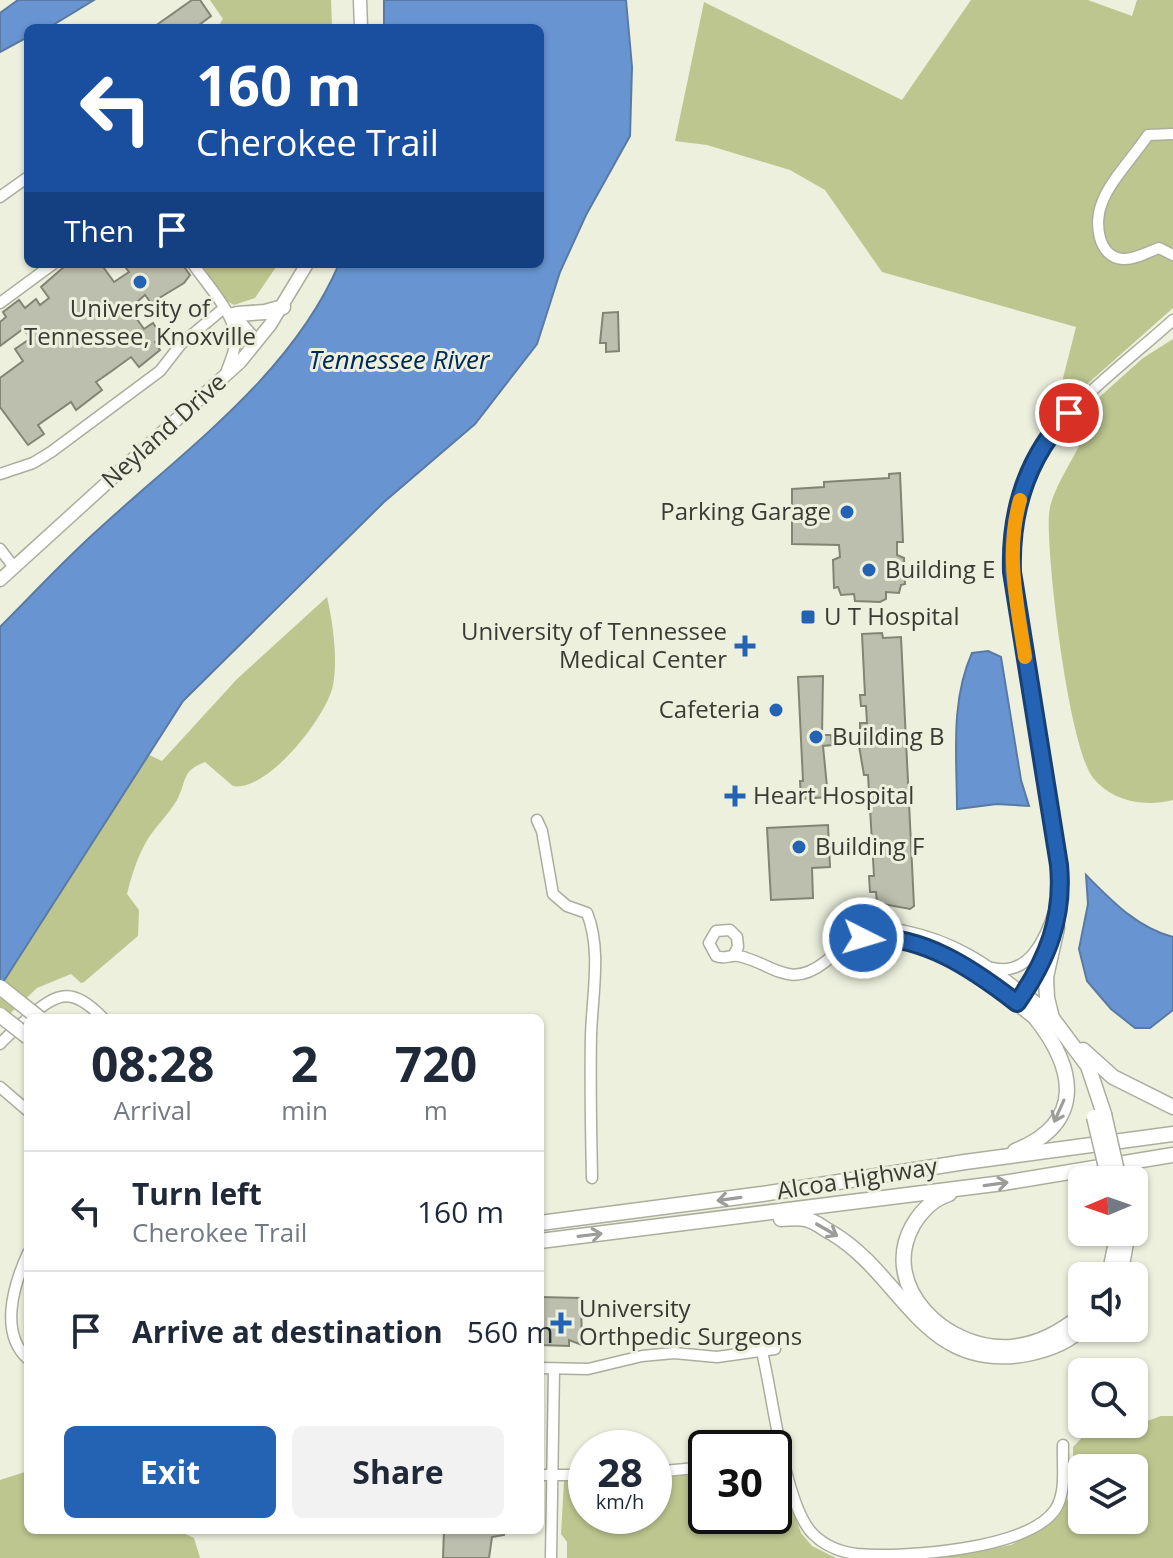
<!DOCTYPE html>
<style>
:root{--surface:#fff;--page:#f2f2f3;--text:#1f2937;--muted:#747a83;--line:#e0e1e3;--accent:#2462b4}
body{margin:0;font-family:"Open Sans",sans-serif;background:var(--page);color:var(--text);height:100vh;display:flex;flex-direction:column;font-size:30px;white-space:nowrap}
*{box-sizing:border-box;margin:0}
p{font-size:26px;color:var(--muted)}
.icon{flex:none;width:44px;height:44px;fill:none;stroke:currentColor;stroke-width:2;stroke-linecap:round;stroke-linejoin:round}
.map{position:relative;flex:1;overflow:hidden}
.sheet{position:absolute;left:24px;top:1014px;width:520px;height:520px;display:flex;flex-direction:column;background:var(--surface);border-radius:12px;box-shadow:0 2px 6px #0004}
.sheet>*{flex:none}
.hud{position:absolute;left:24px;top:24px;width:520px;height:244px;border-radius:12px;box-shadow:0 2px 6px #0004;background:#1a4fa0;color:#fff;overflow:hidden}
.needle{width:52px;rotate:268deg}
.buttons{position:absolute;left:1068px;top:1166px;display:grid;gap:16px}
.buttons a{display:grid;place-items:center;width:80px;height:80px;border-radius:12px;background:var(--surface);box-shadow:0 2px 6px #0004;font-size:40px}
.speed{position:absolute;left:568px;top:1430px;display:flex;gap:16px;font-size:40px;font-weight:700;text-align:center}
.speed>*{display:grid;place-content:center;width:104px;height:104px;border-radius:50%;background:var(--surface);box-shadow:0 2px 6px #0004;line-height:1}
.speed small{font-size:20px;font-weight:400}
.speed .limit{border:4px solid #111;border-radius:12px;background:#fff;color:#111}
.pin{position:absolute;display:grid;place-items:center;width:68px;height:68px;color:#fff;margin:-34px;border:4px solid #fff;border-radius:50%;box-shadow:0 2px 8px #0007}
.me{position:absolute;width:88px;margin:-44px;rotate:95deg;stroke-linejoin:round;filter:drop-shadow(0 0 6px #0008)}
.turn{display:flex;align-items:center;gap:28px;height:168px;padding:0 40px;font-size:36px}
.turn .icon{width:104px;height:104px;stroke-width:2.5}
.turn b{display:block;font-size:56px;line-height:68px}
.then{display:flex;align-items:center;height:76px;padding:0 40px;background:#0003;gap:16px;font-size:30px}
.eta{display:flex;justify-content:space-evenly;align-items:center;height:136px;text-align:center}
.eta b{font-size:48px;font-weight:700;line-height:56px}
.primary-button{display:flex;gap:16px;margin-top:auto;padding:16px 40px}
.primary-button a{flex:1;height:92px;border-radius:12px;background:var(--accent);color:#fff;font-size:32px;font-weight:700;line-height:92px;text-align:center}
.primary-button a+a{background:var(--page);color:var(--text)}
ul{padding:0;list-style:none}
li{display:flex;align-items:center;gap:24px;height:120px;padding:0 40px;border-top:2px solid var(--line)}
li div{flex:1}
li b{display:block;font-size:30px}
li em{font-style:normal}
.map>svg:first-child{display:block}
.green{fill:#bdc68f}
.water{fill:#6895d2;stroke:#5a7aa3;stroke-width:2}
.building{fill:#bcbfad;stroke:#828574;stroke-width:2}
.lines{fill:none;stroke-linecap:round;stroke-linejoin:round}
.minor-casing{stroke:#abae9d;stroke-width:13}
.major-casing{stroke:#abae9d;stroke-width:15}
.highway-casing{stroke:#abae9d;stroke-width:17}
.minor{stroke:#fff;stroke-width:10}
.major{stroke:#fff;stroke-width:12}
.highway{stroke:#fff;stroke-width:14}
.highway-bridge-casing{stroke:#abae9d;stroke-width:17;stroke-linecap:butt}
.highway-bridge{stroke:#fff;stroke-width:14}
.oneway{stroke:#9c9d9a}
.route-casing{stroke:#174075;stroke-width:20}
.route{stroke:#2462b4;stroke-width:14}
.slow{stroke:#f59e0b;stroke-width:14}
.poi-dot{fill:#2462b4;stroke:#ecf0dd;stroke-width:3}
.labels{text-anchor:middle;stroke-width:6;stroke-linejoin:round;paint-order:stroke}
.poi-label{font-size:24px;fill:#3a3b34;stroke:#ecf0dd;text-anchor:start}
.street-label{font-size:24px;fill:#3a3b34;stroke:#ecf0dd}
.water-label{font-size:26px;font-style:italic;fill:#002960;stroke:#ecf0dd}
</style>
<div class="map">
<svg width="1173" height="1558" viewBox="0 0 1173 1558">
<rect width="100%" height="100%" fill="#ecf0dd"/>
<g class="green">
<path d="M210,0H331L332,28H217L223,19Z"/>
<path d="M971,0H1088L1132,16L1137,0H1173V308L1085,386L1057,402L1076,327L882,272L825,190L790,170L707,145L675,141L704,2L902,100Z"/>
<path d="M201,264H278L255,298L234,305L227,301Z"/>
<path d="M1173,339V800C1145,807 1114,802 1094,779C1069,751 1046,556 1049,514C1051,490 1075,458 1084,435L1075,419L1143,358Z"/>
<path d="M327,597C333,623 338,659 333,685C328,715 267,793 233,786L205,762C181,771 187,781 177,800C168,816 152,829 144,846C136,861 131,878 127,894L139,910L138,936L84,982L81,983L71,974L37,988L0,1023V987L147,754L162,761L237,679Z"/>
<path d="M1161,1416H1173V1558H911L955,1555L1011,1545L1049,1523L1070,1496L1082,1493V1520H1134V1468H1099L1073,1462V1447L1093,1426L1120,1431Z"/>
<path d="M774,1466H778L801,1533L812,1546L836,1558H567V1542L561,1534L564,1481L586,1479V1516H654V1475L706,1471V1516H774Z"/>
<path d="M28,1471V1530H177L194,1538L200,1558H0V1480Z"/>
</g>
<g class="water">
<path d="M18,0H94L48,28H28V37L0,52V13Z"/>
<path d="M384,0H626L632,67L630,136L586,215L560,272L537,344L475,424L384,502L183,701L0,987V627C33,594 65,559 100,528C186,449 292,374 339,264H540V28H384Z"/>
<path d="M988,651L1001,657L1021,780L1029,806L997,804L957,809C957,758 950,702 972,653Z"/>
<path d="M1086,875C1111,900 1137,928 1173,937V1010L1150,1028H1135L1111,1009L1087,981L1079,949L1088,904Z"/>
</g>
<g class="building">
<path d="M192,0H200L211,16L195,28H161L158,24Z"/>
<path d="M63,264H101L114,282L129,272L123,264H182L190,275L184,283L151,303L145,295L137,302L138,309L134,315L144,329L153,323L162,337L155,342L160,350L139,367L131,357L109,373L96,382L102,390L76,410L71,402L38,425L44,434L28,445L0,407V378L23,361L15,349L31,338L23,329L0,346V322L6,317L3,312L19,300L25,308L36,299L40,305L49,298L41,287L65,266Z"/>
<path d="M618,312L619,351L606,352V343H600L603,313Z"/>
<path d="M900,473L903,542H897V555L904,558L905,584L901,585L899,593L886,592V599L880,602L855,601L854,594L841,595L838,587L834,588L833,560L840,557L839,545L792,544V489L824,487V482L889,478V474Z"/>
<path d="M882,633L883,638L901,637L914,906L910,909L877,903L876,892H870L869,876H874L868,775H864L859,746H868L867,730H860V723H867L866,706H861L860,695H865L862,634Z"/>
<path d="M823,676L822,735H831L832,745L823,746L828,797L801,799L800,781H803L798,677Z"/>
<path d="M828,825L830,867L812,868L813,898L771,900L767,828Z"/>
<path d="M540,1297L581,1298L582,1345L569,1340V1346L540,1345Z"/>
<path d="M444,1530H485L504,1533V1535L492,1537L489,1558H443Z"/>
</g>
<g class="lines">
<g class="minor-casing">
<g id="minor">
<path d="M1173,134L1148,135C1135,155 1109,182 1102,203C1094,221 1097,257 1123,259C1134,260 1148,252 1159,248L1173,255"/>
<path d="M0,197L28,177"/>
<path d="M193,264C207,285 239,317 235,344C234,355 228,366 225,376"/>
<path d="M0,303L53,264"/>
<path d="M233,313L257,341"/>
<path d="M0,474L33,463L51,452L160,371L181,344L224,308"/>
<path d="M0,549L13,566"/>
<path d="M537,820L542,831L553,894L567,906L587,913C602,950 592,996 591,1036C590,1083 591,1131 592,1178"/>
<path d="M856,936L923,947L981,976L1017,1003L1024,994L1057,928L1061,888L1012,572C1009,440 1085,399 1173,320"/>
<path d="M733,956L738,947L737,937L730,930L716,931L709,943L716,956C725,960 730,954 739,956C774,964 789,990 825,962C837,953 849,936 862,930C875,924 893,928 905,931C953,941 987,963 1024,994"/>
<path d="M993,968C1029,977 1046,938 1055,909"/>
<path d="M0,1044C8,1035 19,1026 28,1018C59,990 73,988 103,1018"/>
<path d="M0,1087L28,1111"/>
<path d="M28,1253C12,1288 0,1334 28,1359"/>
<path d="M762,1352C773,1395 784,1505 813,1534C825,1546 840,1552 857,1554C903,1558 1026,1550 1055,1510C1067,1492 1062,1466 1063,1445"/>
<path d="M540,1368L588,1369L642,1356L674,1353L717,1357L775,1349"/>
<path d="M654,1472L706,1467"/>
<path d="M540,1475H586"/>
<path d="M551,1558L554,1369"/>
</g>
</g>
<g class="major-casing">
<g id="major">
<path d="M360,0L361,28"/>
<path d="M0,580L240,362L270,325L307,264"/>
</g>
</g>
<g class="highway-casing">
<g id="highway">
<path d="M237,314L265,312L283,307"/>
<path d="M1057,928L1046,977L1047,998L1052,1018L1088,1066L1104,1114"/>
<path d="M1024,994L1052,1018"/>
<path d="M1017,1003L1040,1021"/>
<path d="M1083,1050L1113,1077L1173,1107"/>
<path d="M1015,1151C1087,1122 1075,1067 1034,1016"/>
<path d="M949,1194C933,1199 922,1210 913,1225C878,1287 947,1352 1011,1347C1040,1344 1060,1332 1082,1315"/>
<path d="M781,1219C788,1219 798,1217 805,1219C814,1220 824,1229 832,1233C904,1276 923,1373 1027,1354C1047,1350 1068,1343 1082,1328"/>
<path d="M540,1223L762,1194L965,1162L1173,1134"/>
<path d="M540,1241L1003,1183L1173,1155"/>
<path d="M1109,1276L1118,1232"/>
<path d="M1120,1276L1128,1232"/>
</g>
</g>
<use href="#minor" class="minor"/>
<use href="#major" class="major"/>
<use href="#highway" class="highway"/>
<g class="highway-bridge-casing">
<g id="highway-bridge">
<path d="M0,987L39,1018"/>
<path d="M0,1015L28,1037"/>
<path d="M1104,1114L1119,1180"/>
<path d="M1094,1117L1109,1180"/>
</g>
</g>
<use href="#highway-bridge" class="highway-bridge"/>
</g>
<defs><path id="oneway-shaft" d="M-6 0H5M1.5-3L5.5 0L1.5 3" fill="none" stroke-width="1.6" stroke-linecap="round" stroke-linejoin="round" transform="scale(2)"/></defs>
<g class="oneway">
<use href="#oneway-shaft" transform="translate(1059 1111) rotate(114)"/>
<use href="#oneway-shaft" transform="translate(996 1184) rotate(-8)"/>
<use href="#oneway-shaft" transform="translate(729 1199) rotate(172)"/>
<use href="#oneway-shaft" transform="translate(827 1230) rotate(30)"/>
<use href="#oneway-shaft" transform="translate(590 1235) rotate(-7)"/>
</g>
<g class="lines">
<g class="route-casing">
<path id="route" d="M863,938C921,933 973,969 1017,1003C1047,960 1064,918 1059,865L1012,572C1010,512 1027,457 1069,413"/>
</g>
<use href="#route" class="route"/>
<path class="slow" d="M1020,500C1005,553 1017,604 1025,657"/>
</g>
<g class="poi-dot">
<circle cx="140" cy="282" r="8"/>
<circle cx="847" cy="512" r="8"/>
<circle cx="869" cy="570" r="8"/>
<rect x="800" y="609" width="16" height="16" rx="4"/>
<path d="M741 634h8v8h8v8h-8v8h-8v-8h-8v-8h8z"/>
<circle cx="776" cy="710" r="8"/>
<circle cx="816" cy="737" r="8"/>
<path d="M731 784h8v8h8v8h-8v8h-8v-8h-8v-8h8z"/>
<circle cx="799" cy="847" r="8"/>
<path d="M557 1311h8v8h8v8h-8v8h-8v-8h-8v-8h8z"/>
</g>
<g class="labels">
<g class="poi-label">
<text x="140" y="317" text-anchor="middle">University of<tspan x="140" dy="28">Tennessee, Knoxville</tspan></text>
<text x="831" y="520" text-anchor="end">Parking Garage</text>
<text x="885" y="578">Building E</text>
<text x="824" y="625">U T Hospital</text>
<text x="727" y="640" text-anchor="end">University of Tennessee<tspan x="727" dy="28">Medical Center</tspan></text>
<text x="760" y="718" text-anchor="end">Cafeteria</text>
<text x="832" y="745">Building B</text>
<text x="753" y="804">Heart Hospital</text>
<text x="815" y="855">Building F</text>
<text x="579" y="1317">University<tspan x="579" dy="28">Orthpedic Surgeons</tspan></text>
</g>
<g class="street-label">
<text transform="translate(164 431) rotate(-42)" y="8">Neyland Drive</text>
<text transform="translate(857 1179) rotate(-9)" y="8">Alcoa Highway</text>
</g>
<g class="water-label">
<text x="399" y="369">Tennessee River</text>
</g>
</g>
</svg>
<div class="buttons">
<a><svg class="needle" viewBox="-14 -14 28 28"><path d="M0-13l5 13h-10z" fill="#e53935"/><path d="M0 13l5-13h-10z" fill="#747a83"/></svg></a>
<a><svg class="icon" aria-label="sound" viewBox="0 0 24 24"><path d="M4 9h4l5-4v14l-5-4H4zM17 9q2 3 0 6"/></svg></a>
<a><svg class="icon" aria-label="search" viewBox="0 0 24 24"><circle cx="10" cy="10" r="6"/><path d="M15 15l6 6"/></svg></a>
<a><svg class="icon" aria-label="layers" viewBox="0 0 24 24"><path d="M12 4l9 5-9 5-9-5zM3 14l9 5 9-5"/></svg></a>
</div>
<div class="speed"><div>28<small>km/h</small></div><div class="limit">30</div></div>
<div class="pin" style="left:1069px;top:413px;background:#d93025"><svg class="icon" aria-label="arrive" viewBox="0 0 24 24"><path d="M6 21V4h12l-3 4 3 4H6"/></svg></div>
<svg class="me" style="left:863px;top:938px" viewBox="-20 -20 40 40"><circle r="17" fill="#2462b4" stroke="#fff" stroke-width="3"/><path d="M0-11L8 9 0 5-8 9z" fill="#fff"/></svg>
<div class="hud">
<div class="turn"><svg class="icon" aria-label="left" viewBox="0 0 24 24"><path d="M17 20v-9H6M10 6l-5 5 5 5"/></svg><div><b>160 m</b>Cherokee Trail</div></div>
<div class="then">Then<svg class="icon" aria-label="arrive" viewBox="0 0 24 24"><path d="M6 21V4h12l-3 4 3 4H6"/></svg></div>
</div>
<section class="sheet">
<div class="eta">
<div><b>08:28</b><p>Arrival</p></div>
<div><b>2</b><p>min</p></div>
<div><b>720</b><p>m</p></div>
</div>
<ul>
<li><svg class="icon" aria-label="left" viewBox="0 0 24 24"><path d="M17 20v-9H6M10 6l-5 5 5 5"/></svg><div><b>Turn left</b><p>Cherokee Trail</p></div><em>160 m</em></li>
<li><svg class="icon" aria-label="arrive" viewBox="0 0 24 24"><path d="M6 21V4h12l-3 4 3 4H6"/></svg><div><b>Arrive at destination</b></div><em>560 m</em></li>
</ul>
<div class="primary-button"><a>Exit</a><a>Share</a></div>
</section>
</div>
